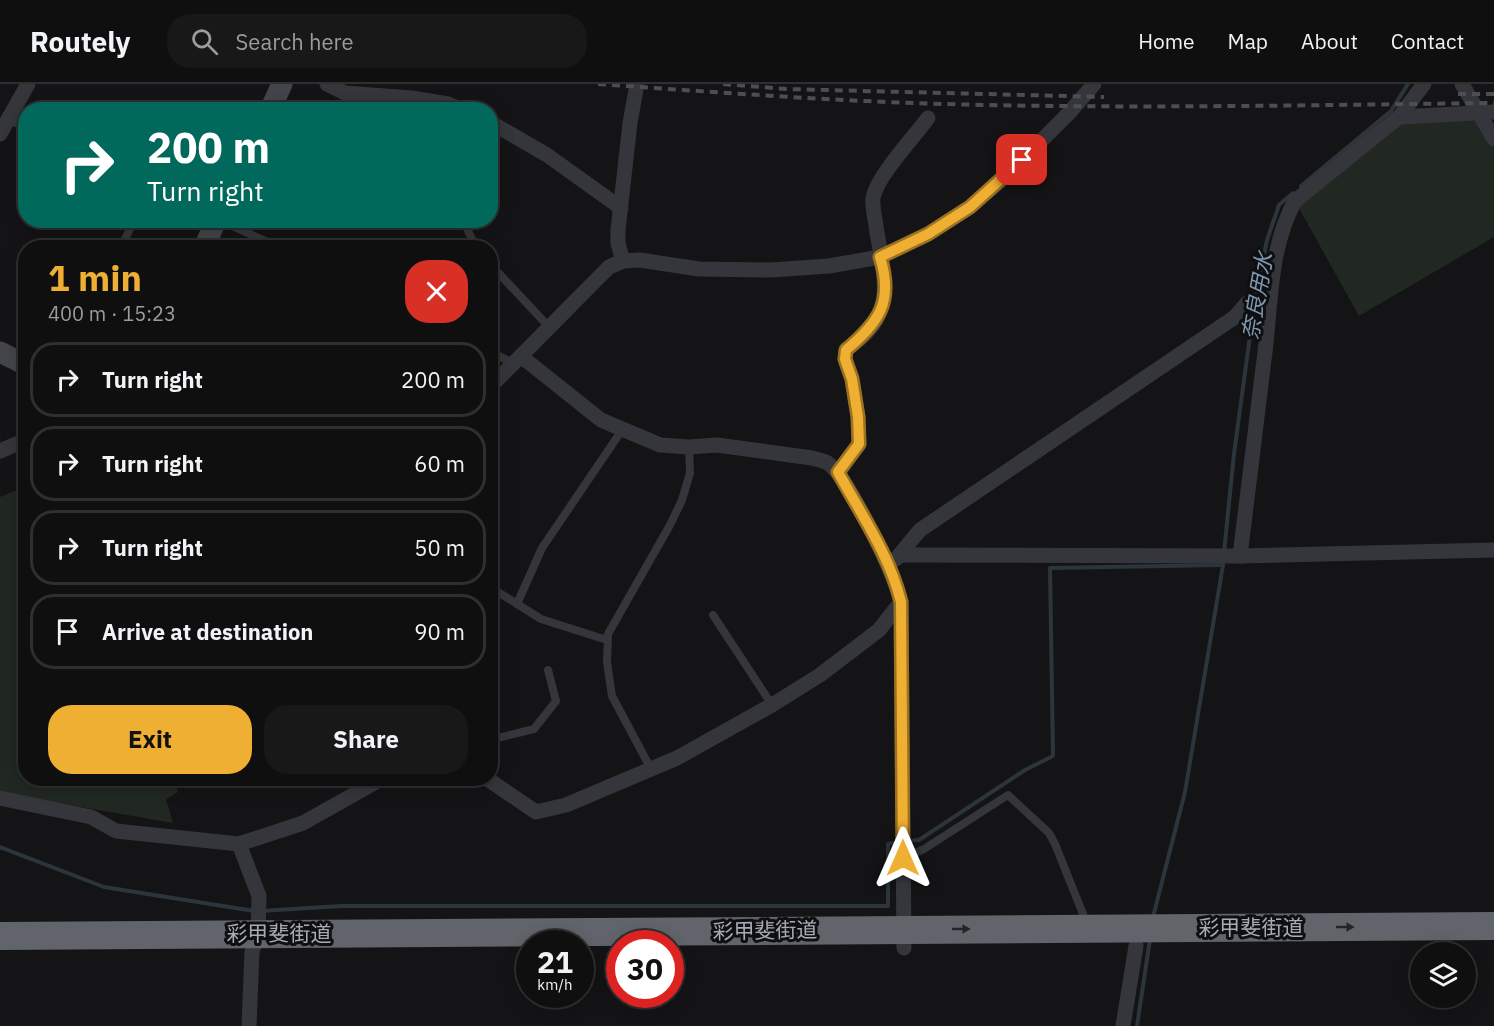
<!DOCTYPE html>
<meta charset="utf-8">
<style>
:root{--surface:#0f0f10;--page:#181819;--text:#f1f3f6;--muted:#9b9c9f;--line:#2f2f30;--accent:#efaf32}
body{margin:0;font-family:"IBM Plex Sans","Noto Sans JP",sans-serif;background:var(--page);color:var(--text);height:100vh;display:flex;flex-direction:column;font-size:22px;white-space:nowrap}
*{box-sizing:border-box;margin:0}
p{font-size:20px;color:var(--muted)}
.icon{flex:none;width:33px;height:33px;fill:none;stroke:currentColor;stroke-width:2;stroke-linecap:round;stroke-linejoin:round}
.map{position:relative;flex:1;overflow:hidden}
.sheet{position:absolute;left:18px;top:156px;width:480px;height:546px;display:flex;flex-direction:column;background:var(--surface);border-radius:24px;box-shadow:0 3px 15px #0003,0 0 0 2px var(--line)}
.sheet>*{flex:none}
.hud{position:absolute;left:18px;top:18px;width:480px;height:126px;border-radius:24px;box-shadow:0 3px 15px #0003,0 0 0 2px var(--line);background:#00695c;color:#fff;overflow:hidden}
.buttons{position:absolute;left:1410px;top:858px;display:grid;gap:12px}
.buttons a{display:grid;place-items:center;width:66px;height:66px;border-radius:50%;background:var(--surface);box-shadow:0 3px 15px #0003,0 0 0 2px var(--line);font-size:30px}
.speed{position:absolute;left:516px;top:846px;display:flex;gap:12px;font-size:30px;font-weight:700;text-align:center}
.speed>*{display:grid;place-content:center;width:78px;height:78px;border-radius:50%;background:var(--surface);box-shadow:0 3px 15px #0003,0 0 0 2px var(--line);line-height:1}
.speed small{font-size:15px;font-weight:400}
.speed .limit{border:9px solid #d22;background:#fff;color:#111}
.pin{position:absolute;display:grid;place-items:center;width:51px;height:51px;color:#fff;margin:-26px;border-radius:12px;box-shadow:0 3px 9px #0006}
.me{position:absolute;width:66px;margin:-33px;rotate:0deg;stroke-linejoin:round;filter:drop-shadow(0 0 4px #0008)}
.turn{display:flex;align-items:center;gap:21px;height:126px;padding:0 30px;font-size:27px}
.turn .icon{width:78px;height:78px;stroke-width:2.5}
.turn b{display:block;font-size:42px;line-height:51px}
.round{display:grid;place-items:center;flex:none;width:63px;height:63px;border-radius:24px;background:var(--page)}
.summary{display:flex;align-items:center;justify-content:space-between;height:102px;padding:0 30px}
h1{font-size:36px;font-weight:700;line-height:45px;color:var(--accent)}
.primary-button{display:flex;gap:12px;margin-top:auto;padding:12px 30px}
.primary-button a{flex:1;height:69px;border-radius:24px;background:var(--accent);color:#111;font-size:24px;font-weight:700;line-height:69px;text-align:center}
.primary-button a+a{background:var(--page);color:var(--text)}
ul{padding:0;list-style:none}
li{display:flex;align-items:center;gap:18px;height:75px;margin:0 12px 9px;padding:0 18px;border:3px solid var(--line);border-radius:24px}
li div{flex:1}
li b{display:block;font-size:22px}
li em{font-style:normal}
header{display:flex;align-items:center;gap:36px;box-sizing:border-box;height:84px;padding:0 30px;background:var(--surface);border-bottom:2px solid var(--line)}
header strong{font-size:28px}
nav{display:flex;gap:33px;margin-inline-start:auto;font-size:21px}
.search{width:420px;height:54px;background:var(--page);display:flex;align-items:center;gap:15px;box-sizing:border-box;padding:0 21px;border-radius:24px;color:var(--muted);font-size:22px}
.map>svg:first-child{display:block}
.green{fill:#202821}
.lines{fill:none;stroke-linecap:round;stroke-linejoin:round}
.stream{stroke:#2c353b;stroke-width:4}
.lane{stroke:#35363b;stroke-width:8}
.street{stroke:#35363b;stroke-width:15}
.secondary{stroke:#43454a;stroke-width:21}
.highway{stroke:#61646b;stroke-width:28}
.rail{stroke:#4c4e53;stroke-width:4;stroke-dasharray:8 6;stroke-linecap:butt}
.oneway{fill:#242428}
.route-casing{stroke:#9b7220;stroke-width:15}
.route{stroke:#efaf32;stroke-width:10}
.labels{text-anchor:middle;stroke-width:6;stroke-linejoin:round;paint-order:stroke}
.street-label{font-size:21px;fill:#a6abb6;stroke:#0f0f11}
.water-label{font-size:22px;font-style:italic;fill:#7d99b1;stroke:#0f0f11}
</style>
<header>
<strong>Routely</strong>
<div class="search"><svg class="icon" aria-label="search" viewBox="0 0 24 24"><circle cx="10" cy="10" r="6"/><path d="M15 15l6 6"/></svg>Search here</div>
<nav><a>Home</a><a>Map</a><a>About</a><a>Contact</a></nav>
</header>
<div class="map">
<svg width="1494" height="942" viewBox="0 0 1494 942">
<rect width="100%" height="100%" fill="#141416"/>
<g class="green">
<path d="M1478,30L1494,64V153L1359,232L1295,117L1399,33Z"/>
<path d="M25,403L26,694L173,695L178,708L166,715L173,739L0,709V413Z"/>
</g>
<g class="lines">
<g class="stream">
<path d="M1301,102L1391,27L1408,0"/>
<path d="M1255,215L1267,156L1279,121L1293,109"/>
<path d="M1224,468L1234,370L1254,222"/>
<path d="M907,757L919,756L1025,686L1053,672L1050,484L1223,481"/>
<path d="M0,763L104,803L254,827"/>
<path d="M261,827L341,822H888V760L900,758"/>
<path d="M1153,833L1185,708L1223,481"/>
<path d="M1137,942L1150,855"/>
</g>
<g class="lane">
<path d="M346,10L356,26"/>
<path d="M219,136L281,164"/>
<path d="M463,136L476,164"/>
<path d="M121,164L134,136"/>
<path d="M490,180L550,244"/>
<path d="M490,267L514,280"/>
<path d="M490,503L541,535L607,556"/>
<path d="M517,520L542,464L622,346"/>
<path d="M713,531L772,621"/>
<path d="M490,656L534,645L556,617L548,586"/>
<path d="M651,685L612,612L607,578L608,550L670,441L682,416L690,389L689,363"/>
<path d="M904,774L924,765L1008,711L1049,749L1055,760L1087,840"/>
</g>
<g class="street">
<path d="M327,0L345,9L412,14L448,20L463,26"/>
<path d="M1462,0L1494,55"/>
<path d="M1399,33L1494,28"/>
<path d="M490,38L547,71L621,124"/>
<path d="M26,40L10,32L28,0"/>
<path d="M0,50L10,32"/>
<path d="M623,177L618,159V146L630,39L637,0"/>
<path d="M522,273L601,336L660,361L689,363L717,361L812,374C817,376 824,376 829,380C850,396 894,490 901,518L904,864"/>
<path d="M490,303L609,183L623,177L640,176L699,185L771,186L829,182L880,173L928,150L970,123L1007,91L1069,29L1094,0"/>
<path d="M0,367L26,356"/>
<path d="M838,389L859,360L858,333L852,295L845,275L846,266C853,260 861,255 867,248C896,218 881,178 876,142C875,134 872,123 873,114C877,92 914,53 928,34"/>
<path d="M901,471L1240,472L1494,466"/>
<path d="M1240,472C1248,404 1257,336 1265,268C1271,217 1270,162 1295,117L1399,33L1424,0"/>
<path d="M896,475L920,446L1235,233L1247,219L1270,218"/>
<path d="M486,694L536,728L566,721L677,674L772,621L820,591L879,546L901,518"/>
<path d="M0,714L91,733L116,747L239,760L303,739L383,694"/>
<path d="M239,760L259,812L258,850L252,868L249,942"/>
<path d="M1123,942L1136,862"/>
</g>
<g class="secondary">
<path d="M270,26L282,0"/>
<path d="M204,164L216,136"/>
<path d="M0,268L26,281"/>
</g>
<path class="highway" d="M0,852L1494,842"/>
<g class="rail">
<path d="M598,0C714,8 830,17 946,20C1129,25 1311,21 1494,19"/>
<path d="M723,0L786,5L1104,13"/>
<path d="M1458,10H1494"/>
</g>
</g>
<defs><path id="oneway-solid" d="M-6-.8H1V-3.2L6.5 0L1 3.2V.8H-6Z" transform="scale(1.5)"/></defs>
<g class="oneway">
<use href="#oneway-solid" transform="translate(1345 843)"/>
<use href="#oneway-solid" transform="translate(961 845)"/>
</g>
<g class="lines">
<g class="route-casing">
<path id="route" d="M903,774L901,518C890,472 861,430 838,388L859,360L858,333L852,295L845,275L846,266C879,238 894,218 880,173L928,150L970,123L1022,76"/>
</g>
<use href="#route" class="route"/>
</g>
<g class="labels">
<g class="street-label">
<text x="1251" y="851">彩甲斐街道</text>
<text transform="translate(765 847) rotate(-1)" y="7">彩甲斐街道</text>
<text x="279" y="857">彩甲斐街道</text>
</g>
<g class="water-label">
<text transform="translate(1257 212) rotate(-80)" y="8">奈良用水</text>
</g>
</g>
</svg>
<div class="buttons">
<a><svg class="icon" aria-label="layers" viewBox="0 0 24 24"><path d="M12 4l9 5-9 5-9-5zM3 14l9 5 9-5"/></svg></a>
</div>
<div class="speed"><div>21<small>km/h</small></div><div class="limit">30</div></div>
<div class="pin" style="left:1022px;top:76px;background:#d93025"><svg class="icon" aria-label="arrive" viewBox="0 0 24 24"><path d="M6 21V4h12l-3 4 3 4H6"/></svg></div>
<svg class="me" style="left:903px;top:774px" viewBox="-20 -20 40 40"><path d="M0-17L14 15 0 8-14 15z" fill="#efaf32" stroke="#fff" stroke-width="4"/></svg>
<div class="hud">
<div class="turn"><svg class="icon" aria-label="right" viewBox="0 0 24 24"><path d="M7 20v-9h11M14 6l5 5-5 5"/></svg><div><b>200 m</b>Turn right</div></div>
</div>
<section class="sheet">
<div class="summary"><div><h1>1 min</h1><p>400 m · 15:23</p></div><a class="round" style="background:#d93025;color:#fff"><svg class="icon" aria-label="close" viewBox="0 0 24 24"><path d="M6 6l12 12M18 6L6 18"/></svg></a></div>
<ul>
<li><svg class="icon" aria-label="right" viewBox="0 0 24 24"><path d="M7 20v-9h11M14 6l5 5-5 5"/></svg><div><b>Turn right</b></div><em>200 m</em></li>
<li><svg class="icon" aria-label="right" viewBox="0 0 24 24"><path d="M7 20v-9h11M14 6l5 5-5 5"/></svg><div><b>Turn right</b></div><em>60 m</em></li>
<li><svg class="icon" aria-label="right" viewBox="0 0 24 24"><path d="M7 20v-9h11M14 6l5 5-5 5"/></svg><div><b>Turn right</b></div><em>50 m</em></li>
<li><svg class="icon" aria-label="arrive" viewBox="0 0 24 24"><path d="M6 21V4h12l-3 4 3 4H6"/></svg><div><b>Arrive at destination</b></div><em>90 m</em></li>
</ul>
<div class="primary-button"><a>Exit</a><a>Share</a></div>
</section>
</div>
